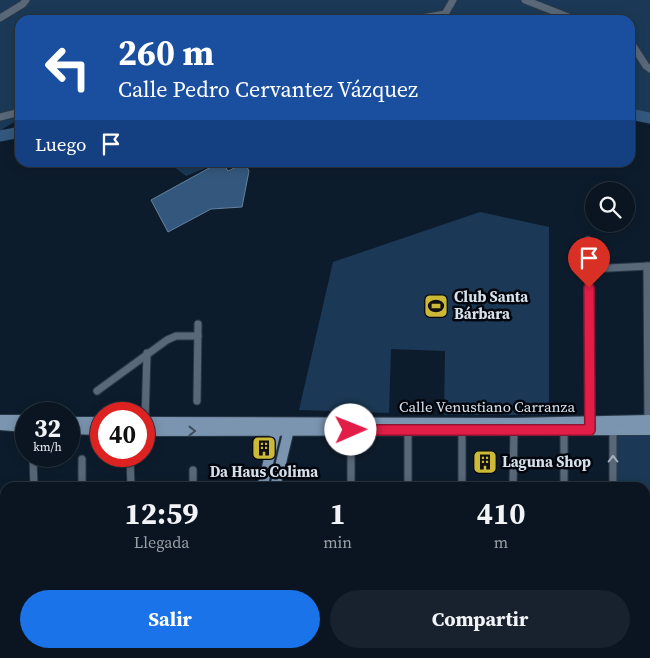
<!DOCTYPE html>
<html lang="es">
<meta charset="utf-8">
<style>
:root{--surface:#0a1521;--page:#18222e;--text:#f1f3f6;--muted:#999fa5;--line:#2a343f;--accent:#1a73e8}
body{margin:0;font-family:"Source Serif 4",serif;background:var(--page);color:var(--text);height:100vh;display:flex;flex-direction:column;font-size:19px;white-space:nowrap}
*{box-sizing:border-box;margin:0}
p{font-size:16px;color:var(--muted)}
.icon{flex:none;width:28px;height:28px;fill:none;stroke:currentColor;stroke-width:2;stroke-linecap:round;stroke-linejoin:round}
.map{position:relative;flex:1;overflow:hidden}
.sheet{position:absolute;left:0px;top:482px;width:650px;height:176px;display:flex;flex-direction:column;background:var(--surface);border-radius:15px 15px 0 0;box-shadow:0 2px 12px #0003,0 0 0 1px var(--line)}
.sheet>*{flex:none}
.guide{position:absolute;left:15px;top:15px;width:620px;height:152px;border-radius:15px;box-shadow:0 2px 12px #0003,0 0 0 1px var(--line);background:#1a4fa0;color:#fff;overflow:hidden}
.tools{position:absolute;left:585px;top:182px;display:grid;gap:10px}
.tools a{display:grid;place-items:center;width:50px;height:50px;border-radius:50%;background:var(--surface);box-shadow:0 2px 12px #0003,0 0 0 1px var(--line);font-size:25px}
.speed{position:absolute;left:15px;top:402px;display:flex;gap:10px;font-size:25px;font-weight:700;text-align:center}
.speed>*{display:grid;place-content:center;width:65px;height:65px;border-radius:50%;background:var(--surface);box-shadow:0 2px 12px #0003,0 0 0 1px var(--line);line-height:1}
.speed small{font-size:12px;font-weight:400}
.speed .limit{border:8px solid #d22;background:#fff;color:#111}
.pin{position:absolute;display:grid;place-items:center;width:42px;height:42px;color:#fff;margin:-51px -21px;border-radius:50% 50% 50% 0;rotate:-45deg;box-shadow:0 0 5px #0007}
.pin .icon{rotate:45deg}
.me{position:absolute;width:55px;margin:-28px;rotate:89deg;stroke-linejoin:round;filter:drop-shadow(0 0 4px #0008)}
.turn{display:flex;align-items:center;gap:18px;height:105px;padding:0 20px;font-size:22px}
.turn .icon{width:65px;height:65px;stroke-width:2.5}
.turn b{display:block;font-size:35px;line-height:42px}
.then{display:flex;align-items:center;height:48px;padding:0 20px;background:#0003;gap:10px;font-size:19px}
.eta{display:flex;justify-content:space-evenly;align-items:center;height:85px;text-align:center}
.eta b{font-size:30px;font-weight:700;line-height:35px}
.action{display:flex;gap:10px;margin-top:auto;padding:10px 20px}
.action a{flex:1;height:58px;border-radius:30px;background:var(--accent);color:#fff;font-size:20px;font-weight:700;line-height:58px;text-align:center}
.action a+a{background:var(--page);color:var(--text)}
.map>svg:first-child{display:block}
.green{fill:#1b3956}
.water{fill:#34587d;stroke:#65819e}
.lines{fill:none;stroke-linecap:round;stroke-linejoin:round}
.river{stroke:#34587d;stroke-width:11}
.street-casing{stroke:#293847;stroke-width:9}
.secondary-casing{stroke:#293847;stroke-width:12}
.street{stroke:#596879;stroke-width:7}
.secondary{stroke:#7b95b0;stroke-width:10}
.oneway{stroke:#3f4e5e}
.oneway2{stroke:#a5b1be}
.route-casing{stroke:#92132f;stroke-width:12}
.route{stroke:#e11d48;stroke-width:9}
.labels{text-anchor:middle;stroke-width:5;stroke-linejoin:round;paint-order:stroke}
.poi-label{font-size:15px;font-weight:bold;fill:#d7e1ec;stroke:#03070d;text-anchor:start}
.street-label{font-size:15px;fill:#d7e1ec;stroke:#03070d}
</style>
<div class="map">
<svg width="650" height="658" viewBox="0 0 650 658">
<rect width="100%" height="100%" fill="#0d1c2c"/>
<g class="green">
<path d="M0,0H650V114L630,109V20H20V119L4,128L0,133Z"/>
<path d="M170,163V162L218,163L186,176L169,163Z"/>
<path d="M480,212L549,227V415H444L445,351L391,349L389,413L299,410L333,262Z"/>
<path d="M616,436H650V589H645V488L617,487Z"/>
<path d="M265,654H344V658H264Z"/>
</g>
<path class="water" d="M220,162L223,163L228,171L245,163L249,171L242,207L211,209L168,232L151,200Z"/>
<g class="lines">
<g class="river">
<path d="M630,114L650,118"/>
<path d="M0,136L20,132"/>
</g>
<g class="street-casing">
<g id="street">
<path d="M525,0L576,20"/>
<path d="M0,18L23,4L26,0"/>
<path d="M410,20L445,14L453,0"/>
<path d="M630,41L646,66L650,69"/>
<path d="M0,117L20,112"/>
<path d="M588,240L590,424"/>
<path d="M647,266L648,423"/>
<path d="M589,269L650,266"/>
<path d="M97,391L167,340L176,336H198"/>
<path d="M197,401L198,324"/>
<path d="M145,422L147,353"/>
<path d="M562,427L564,431V488"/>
<path d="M351,428V488"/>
<path d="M613,428V488"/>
<path d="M33,456L34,488"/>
<path d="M130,456L131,488"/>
<path d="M82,459V488"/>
<path d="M193,470V488"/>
<path d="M408,488V428"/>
<path d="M462,488V428"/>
<path d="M513,488L514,428"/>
<path d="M0,499H5"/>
<path d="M645,592H650"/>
<path d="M38,654V658"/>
<path d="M86,654V658"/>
<path d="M134,654L135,658"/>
<path d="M195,654V658"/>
<path d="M349,658V654"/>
<path d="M406,658V654"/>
<path d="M461,658V654"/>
<path d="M512,658V654"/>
<path d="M564,658V654"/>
</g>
</g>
<g class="secondary-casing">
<g id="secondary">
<path d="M0,420H26"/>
<path d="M69,422H101"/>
<path d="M144,422L514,423L650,420"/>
<path d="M0,425L26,427"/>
<path d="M69,429L101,430"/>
<path d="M144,431L650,430"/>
<path d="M262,488L277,426"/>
<path d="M275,488L290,425"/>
<path d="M0,619L5,618"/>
<path d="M645,644H650"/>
<path d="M221,658L222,654"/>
<path d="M234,658L235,654"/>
</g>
</g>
<use href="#street" class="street"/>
<use href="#secondary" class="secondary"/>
</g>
<defs><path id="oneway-chevron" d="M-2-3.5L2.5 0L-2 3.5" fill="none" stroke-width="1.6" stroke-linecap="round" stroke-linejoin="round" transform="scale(1.25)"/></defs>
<use class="oneway" href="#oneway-chevron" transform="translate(192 431)"/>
<use class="oneway2" href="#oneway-chevron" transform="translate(613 459) rotate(-90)"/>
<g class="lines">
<g class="route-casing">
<path id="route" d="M351,430H590L589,288"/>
</g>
<use href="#route" class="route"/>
</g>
<defs>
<g id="stadium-square" transform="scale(1.25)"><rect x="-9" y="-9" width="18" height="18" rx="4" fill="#cdb938" stroke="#03070d"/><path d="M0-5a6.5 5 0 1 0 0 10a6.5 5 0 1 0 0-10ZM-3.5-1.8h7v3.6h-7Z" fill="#111"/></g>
<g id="building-square" transform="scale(1.25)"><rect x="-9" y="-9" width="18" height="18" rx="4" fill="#cdb938" stroke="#03070d"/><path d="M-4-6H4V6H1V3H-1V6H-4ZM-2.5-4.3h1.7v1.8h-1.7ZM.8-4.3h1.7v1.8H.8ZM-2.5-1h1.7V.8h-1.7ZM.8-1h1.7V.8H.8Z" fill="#111"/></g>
</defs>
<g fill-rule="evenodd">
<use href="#stadium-square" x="436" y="306"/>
<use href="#building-square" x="264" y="448"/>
<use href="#building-square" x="485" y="462"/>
</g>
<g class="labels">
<g class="poi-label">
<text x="454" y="302">Club Santa<tspan x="454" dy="17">Bárbara</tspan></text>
<text x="502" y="467">Laguna Shop</text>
<text x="264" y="477" text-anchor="middle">Da Haus Colima</text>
</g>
<g class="street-label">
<text x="487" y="412">Calle Venustiano Carranza</text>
</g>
</g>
</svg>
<div class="tools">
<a><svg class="icon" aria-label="search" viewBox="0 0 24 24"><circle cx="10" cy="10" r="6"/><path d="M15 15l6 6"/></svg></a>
</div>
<div class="speed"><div>32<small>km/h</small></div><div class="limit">40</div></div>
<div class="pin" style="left:589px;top:288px;background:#d93025"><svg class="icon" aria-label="arrive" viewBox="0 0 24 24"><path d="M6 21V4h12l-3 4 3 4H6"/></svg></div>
<svg class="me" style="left:351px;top:430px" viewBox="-20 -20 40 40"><circle r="19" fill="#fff"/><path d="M0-13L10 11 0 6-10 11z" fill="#e11d48"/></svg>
<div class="guide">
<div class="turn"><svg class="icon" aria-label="left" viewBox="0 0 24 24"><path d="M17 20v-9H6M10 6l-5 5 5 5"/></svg><div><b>260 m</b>Calle Pedro Cervantez Vázquez</div></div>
<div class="then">Luego<svg class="icon" aria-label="arrive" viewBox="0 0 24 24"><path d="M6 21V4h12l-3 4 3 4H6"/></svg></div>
</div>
<section class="sheet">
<div class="eta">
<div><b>12:59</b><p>Llegada</p></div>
<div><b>1</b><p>min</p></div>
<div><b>410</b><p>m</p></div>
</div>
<div class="action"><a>Salir</a><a>Compartir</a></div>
</section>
</div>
